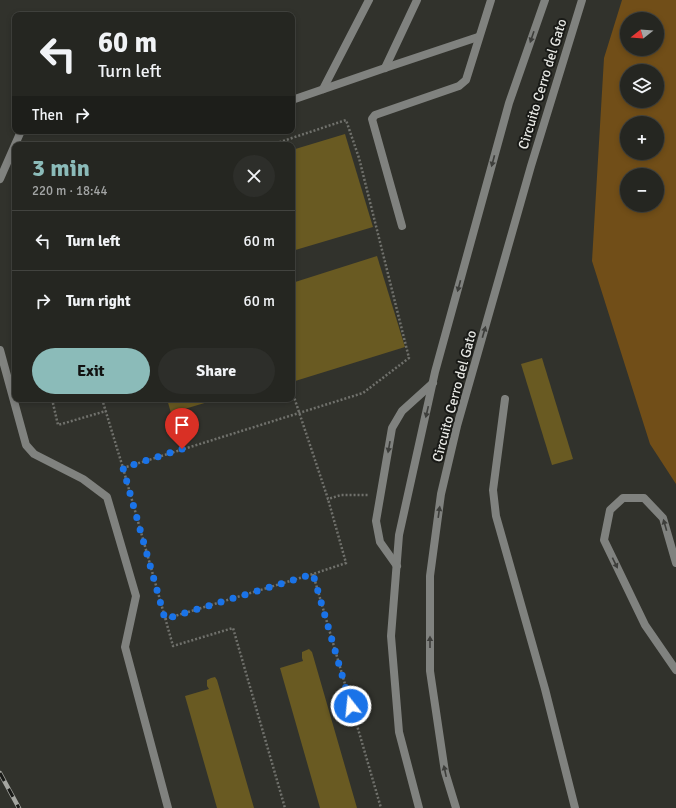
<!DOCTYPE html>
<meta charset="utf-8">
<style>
:root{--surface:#252621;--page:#2d2e2a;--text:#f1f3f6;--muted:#a3a5a5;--line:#42433f;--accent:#8bbbb9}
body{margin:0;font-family:Signika,sans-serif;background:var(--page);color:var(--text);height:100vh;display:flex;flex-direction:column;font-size:15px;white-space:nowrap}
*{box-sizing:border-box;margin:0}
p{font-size:13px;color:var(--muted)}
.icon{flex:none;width:22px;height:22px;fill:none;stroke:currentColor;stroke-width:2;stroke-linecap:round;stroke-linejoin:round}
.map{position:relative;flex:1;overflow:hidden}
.panel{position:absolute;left:12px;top:142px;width:283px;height:260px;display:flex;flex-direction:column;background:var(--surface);border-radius:8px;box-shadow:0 2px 6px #0003,0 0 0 1px var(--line)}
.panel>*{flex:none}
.guide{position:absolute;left:12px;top:12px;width:283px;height:122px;border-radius:8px;box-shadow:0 2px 6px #0003,0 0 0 1px var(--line);background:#252621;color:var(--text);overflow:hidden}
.needle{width:26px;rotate:253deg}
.controls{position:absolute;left:620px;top:12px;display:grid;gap:8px}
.controls a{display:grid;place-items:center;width:44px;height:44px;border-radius:50%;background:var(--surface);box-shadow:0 2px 6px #0003,0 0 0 1px var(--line);font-size:20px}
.pin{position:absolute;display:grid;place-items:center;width:34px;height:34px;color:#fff;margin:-41px -17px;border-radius:50% 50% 50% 0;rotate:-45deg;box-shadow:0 0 4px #0007}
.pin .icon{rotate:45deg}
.me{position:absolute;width:44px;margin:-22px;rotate:344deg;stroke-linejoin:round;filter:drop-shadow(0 0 3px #0008)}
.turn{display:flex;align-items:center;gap:14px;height:84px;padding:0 20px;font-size:18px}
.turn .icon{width:52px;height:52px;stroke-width:2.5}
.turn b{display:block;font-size:28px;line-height:34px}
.then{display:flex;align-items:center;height:38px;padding:0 20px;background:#0003;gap:8px;font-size:15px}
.round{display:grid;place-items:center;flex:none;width:42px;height:42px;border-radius:21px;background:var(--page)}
.headline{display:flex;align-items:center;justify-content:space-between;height:68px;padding:0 20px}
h1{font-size:24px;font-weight:700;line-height:30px;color:var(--accent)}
.primary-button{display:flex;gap:8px;margin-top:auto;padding:8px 20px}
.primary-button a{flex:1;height:46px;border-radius:24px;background:var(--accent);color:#111;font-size:16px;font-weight:700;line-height:46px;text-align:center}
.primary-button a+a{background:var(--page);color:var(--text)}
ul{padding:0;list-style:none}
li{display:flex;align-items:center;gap:12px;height:60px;padding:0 20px;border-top:1px solid var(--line)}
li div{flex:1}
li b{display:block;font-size:15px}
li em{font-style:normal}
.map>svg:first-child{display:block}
.green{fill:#714e18;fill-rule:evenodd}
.building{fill:#695a22}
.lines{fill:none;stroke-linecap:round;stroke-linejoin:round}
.path{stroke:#70716c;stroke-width:2.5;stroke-dasharray:2 2;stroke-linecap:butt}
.service{stroke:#80827f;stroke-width:8}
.tertiary{stroke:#80827f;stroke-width:8}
.rail-casing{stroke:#a4a5a0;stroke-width:4.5}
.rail{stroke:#191a17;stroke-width:3;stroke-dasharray:9;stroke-linecap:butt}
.oneway{fill:#3d3e3b}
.route{stroke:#1a73e8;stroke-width:7;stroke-dasharray:0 12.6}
.labels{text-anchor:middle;stroke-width:4;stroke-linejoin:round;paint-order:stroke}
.street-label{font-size:14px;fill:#e7e8e4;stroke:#191a17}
</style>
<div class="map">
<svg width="676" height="808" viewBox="0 0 676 808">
<rect width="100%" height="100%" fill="#31322c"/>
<path class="green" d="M622,0H676V484L650,444L592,261L604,58ZM627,19H657V49H627ZM627,71H657V101H627ZM627,123H657V153H627ZM627,175H657V205H627Z"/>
<g class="building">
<path d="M345,134L373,227L292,251V150Z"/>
<path d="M377,256L405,347L292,382V283Z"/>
<path d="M542,358L573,459L552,465L521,364Z"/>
<path d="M167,399H218L171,413Z"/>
<path d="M309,649L312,652L357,808H320L280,668L303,661L302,658V652Z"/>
<path d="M215,677L217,680L254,808H217L185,696L209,689L207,686V680L211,678Z"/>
</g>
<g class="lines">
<g class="path">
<path d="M292,391L328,499L341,495H369"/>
<path d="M52,399L58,425L106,411"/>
<path d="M102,399L123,468L363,393L409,358L359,158L346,120L271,145"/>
<path d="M123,468L173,646L233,628L285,808"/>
<path d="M313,574L381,808"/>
<path d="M165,619L313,574L346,563L328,499"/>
</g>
<g class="service">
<path d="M385,68L417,0"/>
<path d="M323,89L369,0"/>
<path d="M292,100L385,68L478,37"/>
<path d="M0,179L21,131"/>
<path d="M402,226L372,119L375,115L459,86L466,80L491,0"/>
<path d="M0,350L26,445L34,454L83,479L107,497L136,596L125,647L168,808"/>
<path d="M505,399L493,490L496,516L545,689L575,808"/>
<path d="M397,566L380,542L376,521L392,428L402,411L433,383"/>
</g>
<g class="tertiary">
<path d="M676,563L663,518L644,498H623L610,510L604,540L645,625L676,670"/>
<path d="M419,808L399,732L391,636L399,535L435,372L509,103L545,0"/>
<path d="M456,808L445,772L430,671V576L441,494L457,426L531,166L582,0"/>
</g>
<g class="rail-casing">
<path id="rail" d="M0,773L19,808"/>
</g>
<use href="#rail" class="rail"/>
</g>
<defs><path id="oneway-solid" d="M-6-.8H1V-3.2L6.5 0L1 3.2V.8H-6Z"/></defs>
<g class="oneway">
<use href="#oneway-solid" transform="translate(532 37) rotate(109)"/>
<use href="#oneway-solid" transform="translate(493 161) rotate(105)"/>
<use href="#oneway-solid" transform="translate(459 286) rotate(105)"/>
<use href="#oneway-solid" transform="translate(484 332) rotate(-74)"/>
<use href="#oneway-solid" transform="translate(427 412) rotate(103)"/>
<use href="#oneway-solid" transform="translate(389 447) rotate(100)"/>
<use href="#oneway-solid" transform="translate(439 512) rotate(-82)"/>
<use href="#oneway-solid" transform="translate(665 525) rotate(-106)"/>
<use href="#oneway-solid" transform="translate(615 563) rotate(64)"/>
<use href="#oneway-solid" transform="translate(430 642) rotate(-90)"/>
<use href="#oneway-solid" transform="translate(445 771) rotate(-102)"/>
</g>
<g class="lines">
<path class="route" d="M182,449L123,468L165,619L313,574L351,706"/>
</g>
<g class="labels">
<g class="street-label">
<text transform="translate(542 84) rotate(-73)" y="5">Circuito Cerro del Gato</text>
<text transform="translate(454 396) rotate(-75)" y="5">Circuito Cerro del Gato</text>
</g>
</g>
</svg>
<div class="controls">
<a><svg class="needle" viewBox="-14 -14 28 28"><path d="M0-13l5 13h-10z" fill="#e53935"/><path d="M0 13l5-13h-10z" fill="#a3a5a5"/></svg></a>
<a><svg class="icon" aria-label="layers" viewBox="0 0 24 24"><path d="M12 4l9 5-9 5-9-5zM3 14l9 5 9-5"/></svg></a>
<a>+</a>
<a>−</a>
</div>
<div class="pin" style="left:182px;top:449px;background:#d93025"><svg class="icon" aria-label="arrive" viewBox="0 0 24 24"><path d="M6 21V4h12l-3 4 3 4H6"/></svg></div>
<svg class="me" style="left:351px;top:706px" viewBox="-20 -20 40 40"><circle r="17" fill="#1a73e8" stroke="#fff" stroke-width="3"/><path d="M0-11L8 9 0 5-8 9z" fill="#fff"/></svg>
<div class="guide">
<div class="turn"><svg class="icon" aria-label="left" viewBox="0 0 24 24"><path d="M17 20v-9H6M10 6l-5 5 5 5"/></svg><div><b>60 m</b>Turn left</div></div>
<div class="then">Then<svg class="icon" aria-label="right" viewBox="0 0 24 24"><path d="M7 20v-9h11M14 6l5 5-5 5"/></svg></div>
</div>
<section class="panel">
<div class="headline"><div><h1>3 min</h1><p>220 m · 18:44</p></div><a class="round"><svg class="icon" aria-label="close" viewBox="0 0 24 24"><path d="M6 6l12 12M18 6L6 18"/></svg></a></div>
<ul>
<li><svg class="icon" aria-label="left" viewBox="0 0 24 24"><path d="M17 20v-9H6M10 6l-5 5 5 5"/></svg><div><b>Turn left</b></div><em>60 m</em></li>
<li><svg class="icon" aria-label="right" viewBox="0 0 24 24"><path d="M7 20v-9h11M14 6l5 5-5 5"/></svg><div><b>Turn right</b></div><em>60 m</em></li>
</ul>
<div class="primary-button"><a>Exit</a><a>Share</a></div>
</section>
</div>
